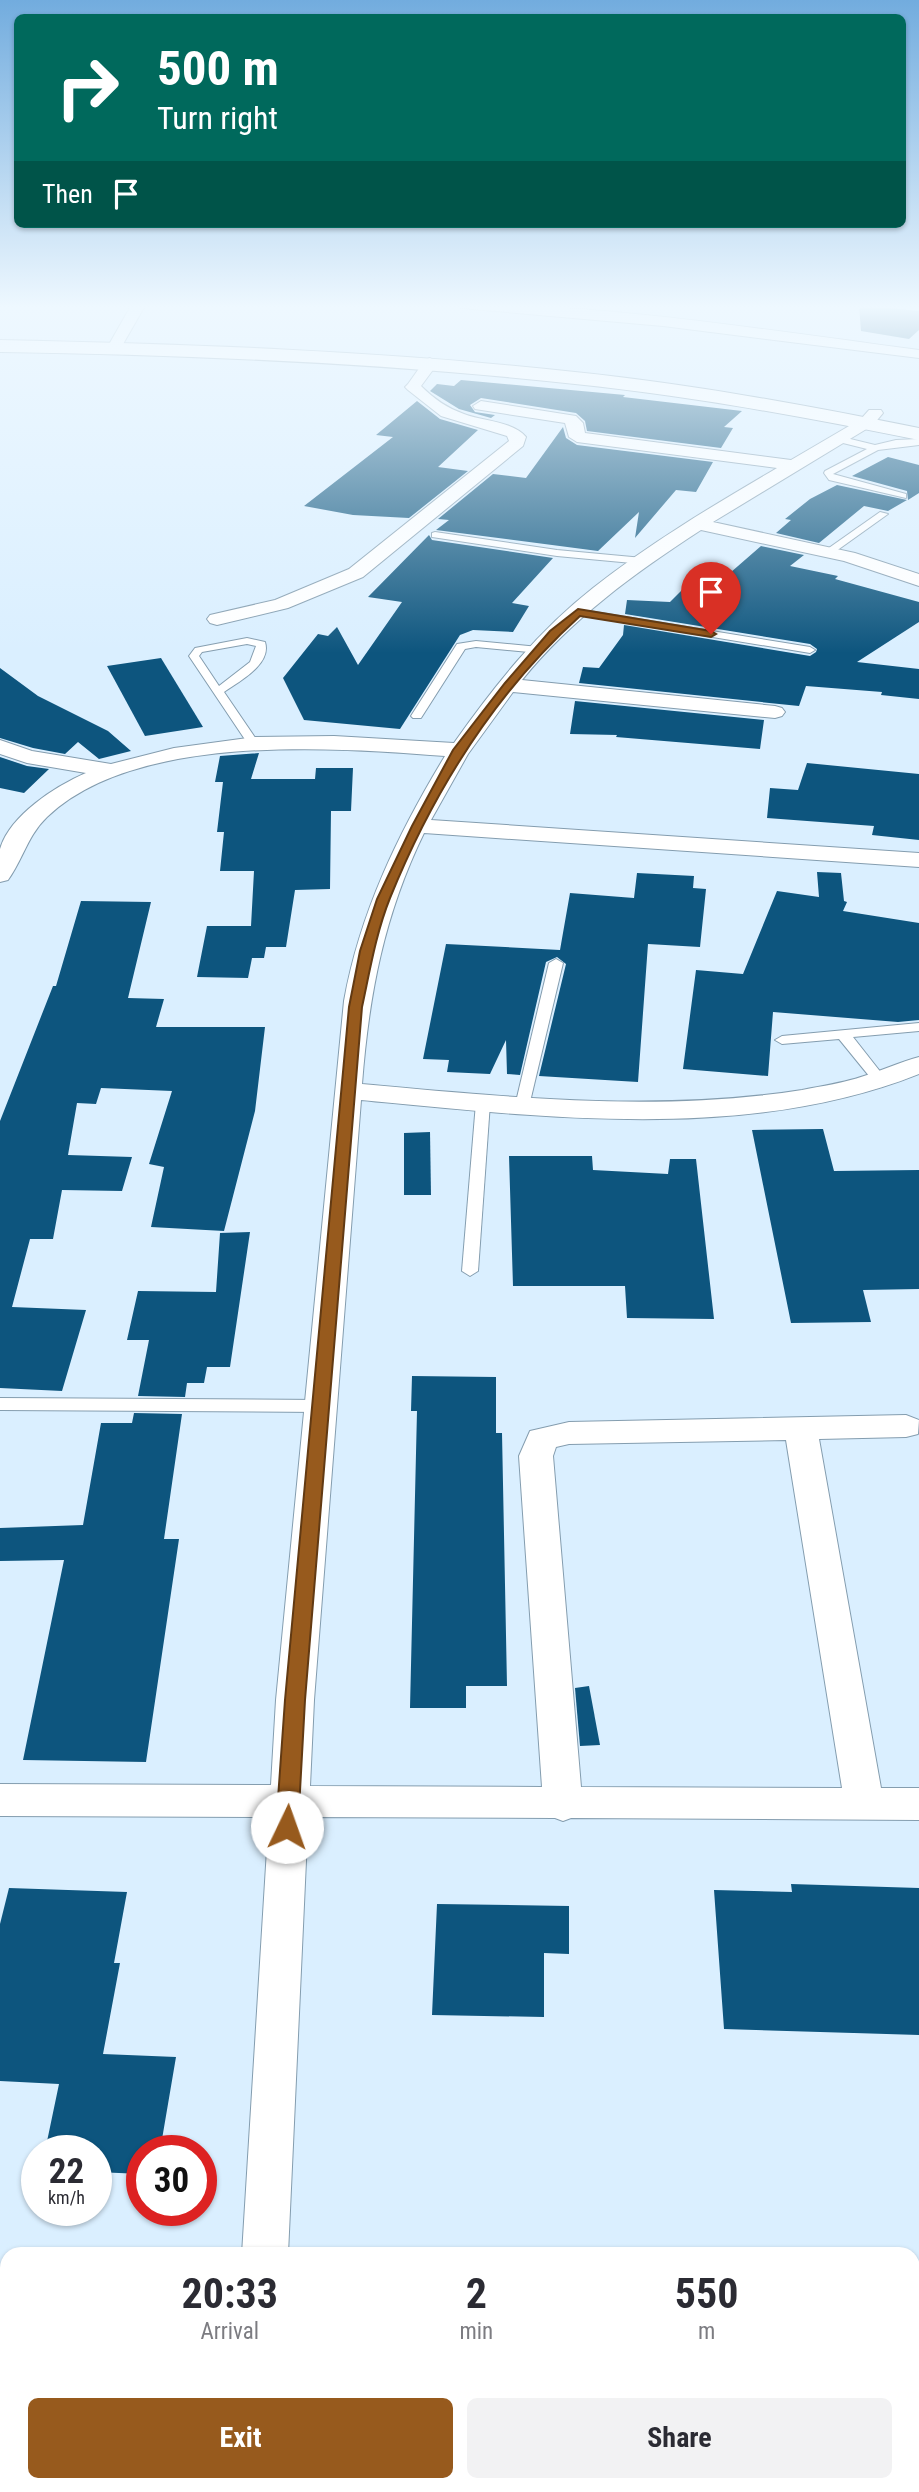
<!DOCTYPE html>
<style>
:root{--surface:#fff;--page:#f2f2f3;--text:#2b2b33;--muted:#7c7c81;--accent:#975a1d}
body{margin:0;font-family:"Roboto Condensed",sans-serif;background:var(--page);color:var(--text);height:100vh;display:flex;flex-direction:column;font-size:26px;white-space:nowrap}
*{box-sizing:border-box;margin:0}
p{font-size:23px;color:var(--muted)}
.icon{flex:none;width:38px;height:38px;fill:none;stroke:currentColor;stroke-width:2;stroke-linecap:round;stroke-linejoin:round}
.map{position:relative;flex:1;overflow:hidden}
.sheet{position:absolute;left:0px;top:2247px;width:920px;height:245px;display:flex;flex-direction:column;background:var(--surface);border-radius:21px 21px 0 0;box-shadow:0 2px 5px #0004}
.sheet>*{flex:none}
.banner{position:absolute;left:14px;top:14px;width:892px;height:214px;border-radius:10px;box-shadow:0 2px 5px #0004;background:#00695c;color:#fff;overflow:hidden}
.speed{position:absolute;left:21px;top:2135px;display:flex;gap:14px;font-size:35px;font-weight:700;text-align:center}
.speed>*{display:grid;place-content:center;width:91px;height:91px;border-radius:50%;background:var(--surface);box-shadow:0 2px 5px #0004;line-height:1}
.speed small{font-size:18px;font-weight:400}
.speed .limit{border:10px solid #d22;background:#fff;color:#111}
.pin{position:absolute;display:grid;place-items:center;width:60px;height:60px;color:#fff;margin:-72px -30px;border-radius:50% 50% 50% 0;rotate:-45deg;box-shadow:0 0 7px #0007}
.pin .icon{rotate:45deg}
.me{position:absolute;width:77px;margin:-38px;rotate:3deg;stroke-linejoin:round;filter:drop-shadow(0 0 5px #0008)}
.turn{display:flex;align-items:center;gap:24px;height:147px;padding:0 28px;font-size:32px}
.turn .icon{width:91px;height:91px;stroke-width:2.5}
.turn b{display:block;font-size:49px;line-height:60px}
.then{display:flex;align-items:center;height:66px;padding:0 28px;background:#0003;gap:14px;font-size:26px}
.eta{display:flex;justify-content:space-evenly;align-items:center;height:119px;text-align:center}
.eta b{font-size:42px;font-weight:700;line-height:49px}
.action{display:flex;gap:14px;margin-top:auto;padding:14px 28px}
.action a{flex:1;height:80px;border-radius:10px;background:var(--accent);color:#fff;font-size:28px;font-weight:700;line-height:80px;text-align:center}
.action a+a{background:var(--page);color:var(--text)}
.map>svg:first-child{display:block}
.building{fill:#0d557e}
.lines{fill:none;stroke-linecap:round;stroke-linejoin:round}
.lane-casing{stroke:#849daf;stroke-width:2}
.street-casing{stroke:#849daf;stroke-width:2}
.secondary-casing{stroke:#849daf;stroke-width:2}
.lane{fill:#fff;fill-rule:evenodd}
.street{fill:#fff;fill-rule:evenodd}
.secondary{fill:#fff;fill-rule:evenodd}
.route{fill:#975a1d;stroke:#623a13;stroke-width:2}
</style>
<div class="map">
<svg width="919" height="2492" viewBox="0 0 919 2492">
<rect width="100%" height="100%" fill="#daefff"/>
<g class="building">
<path d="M859,305L919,311V330L909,339L861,331Z"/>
<path d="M461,380L625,395L623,397L742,411L724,427L733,428L721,448L587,431L585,421L576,413L481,398L470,405L475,412L495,415L491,418L459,409L430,391L437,384L454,386Z"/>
<path d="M417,401L440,419L478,430L438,467L468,471L409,518L353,515L304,506L393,437L376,435Z"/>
<path d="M563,427L566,438L577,445L713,462L696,492L676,490L635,538L639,512L598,551L436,530L449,520L438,519L493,474L526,478Z"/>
<path d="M888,457L919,465V493L908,500L907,491L852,476Z"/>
<path d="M837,485L907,500L888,511L864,506L819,543L776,533L791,520L785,519L810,499Z"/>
<path d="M429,535L432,540L553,558L512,603L529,606L513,632L473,630L460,635L400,729L304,720L283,678L318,634L328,636L337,627L358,665L402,602L368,597Z"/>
<path d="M761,546L804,555L790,566L838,576L835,579L919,602V622L857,662L919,669V699L881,695L882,692L806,686L799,706L579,683L583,667L599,668L623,635L624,625L810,656L816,652L817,649L810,644L625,614L627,600L670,602L690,582L715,586Z"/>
<path d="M161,658L203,727L145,736L107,666Z"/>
<path d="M0,668L38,696L108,731L131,751L99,759L78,742L65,754L33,748L0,738Z"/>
<path d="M575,701L764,720L760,749L616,737L617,735L570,734Z"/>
<path d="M259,753L251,779H315L316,768H353L351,811H331L330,889L295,890L286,947H266L264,958H252L248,978L197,977L207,926H251L254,871H220L224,832H217L223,782H215L220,756Z"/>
<path d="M0,757L27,766L49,769L24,793L0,788Z"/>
<path d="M807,763L919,774V840L872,835L874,826L767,818L770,788L798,790Z"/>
<path d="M817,872L841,873L844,901L847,902L843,911L919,923V1020L898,1022L773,1012L768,1076L683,1069L696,970L743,974L777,891L819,897Z"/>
<path d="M637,873L694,876L693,888L706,889L700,947L648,944L638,1082L539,1076L566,964L557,957L546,962L520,1075L507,1074L506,1040L490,1074L447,1072L449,1060L423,1059L446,944L560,950L570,893L634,898Z"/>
<path d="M81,901L151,902L128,998L164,999L156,1027H265L255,1111L224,1231L151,1227L164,1167L149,1164L172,1091L101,1088L96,1104L77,1103L68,1155L132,1157L122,1191L62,1190L53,1239H30L12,1307L86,1310L62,1391L0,1388V1121L53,986H56Z"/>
<path d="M823,1129L834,1171L919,1170V1289L863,1290L871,1322L791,1323L752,1130Z"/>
<path d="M430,1132L431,1195H404V1133Z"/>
<path d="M509,1156H592L593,1170L668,1174L670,1159H696L714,1319L627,1318L625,1286H513Z"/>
<path d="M250,1232L230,1367H207L204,1383H187L185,1397L138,1396L149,1340H127L138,1291L216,1292L220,1233Z"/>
<path d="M412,1376L496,1377V1433H502L507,1686H466V1708H410L417,1411H411Z"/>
<path d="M134,1413L182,1414L164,1539H179L146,1762L23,1760L64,1560L0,1561V1528L83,1525L101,1423H132Z"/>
<path d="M589,1686L600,1745L580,1746L575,1688Z"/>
<path d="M791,1884L919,1888V2035L724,2029L714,1890L792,1892Z"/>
<path d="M9,1888L127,1892L114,1963H120L103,2054L176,2057L160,2151H142V2174L96,2172V2151H45L59,2084L0,2081V1924Z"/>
<path d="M437,1904L569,1906V1954L544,1953V2017L432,2015Z"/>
</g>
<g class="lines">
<g class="lane-casing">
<g id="lane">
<path d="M838,436L875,445L896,440L919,439V445L878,450L833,474L906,494V498L829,480L824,473L825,471L867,449L835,441L834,439Z"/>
<path d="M880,512L888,514L832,554H826V550Z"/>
<path d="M435,532L557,550L643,558L648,561L643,564L557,556L432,537V533Z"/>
<path d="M577,609L810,647L815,650L810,653L573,614V610Z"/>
<path d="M247,638L265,642C272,664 240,681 224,692L258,742L252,745L248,744L189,656L195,648ZM247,644L256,646L250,662L219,686L199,656L202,652Z"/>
<path d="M476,641L539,647L544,650L539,653L476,647L465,649L421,718H413L411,716L457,644Z"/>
<path d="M556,959L563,963L529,1106L522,1110L515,1106L549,963Z"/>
<path d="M919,1023V1031L853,1037L886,1079L879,1083L874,1082L839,1039L782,1044L775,1040L782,1036Z"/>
<path d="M483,1099L490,1103L478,1271L470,1276L462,1271L476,1103Z"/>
<path d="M0,1398L321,1400L327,1402L330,1406L327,1410L321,1412L0,1410Z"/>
<path d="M812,2485H838L839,2492H813Z"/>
</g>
</g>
<g class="street-casing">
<g id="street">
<path d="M132,304H146L119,351H109L107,348Z"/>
<path d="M454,304C609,304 765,330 919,350V358L663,326L461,308Z"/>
<path d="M430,358L438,363L421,386C434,399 447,408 464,414C482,421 513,421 526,437L523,446L363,577L288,608L217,625L210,623L207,619L210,615L275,600L349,569L509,441L507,436L441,416L408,390L405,387L408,384L425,360Z"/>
<path d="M481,401L576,416L583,423L585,433L791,460L861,419L869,410H881L883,413L873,425L713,522L855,553L919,574V586L844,561L701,530C635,573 572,618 522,680L775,706L782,708L785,712L782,716L775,718L513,692L468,754L431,820L919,853V867L424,833C384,915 369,994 362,1084C507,1097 657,1113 802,1090C822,1086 844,1083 864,1076C883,1070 900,1062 919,1057V1074C747,1143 540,1117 361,1100L314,1700L310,1786L542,1787L519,1456L530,1431L569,1422L906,1415L919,1420L918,1434L906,1437L819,1439L881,1788H919V1820L571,1818L563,1821L555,1818L308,1817L288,2254H242L269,1817L0,1816V1784L271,1785L276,1700L344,1001C360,912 399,832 445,756C332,747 135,733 47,817C28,835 23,859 8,880L0,882C0,872 0,858 0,849C10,815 56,786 86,773L27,763L0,754V740L32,751L111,764L174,748L255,737L334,736L454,743C494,686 538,631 593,588C650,543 714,505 777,468L577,442L569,437L565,423L475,409L473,406ZM786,1440L842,1788L581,1787L553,1456L556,1447L569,1444Z"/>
<rect x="914" y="2369" width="5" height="48"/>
<rect x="227" y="2485" width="50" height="7"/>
</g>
</g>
<g class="secondary-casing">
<path id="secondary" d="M0,340C192,344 384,351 575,372C691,384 805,405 919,428V440C805,417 691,396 575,384C384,363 192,355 0,352Z"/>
</g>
<use href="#lane" class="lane"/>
<use href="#street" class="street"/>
<use href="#secondary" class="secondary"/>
</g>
<linearGradient id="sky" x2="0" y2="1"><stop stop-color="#72acde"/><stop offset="0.47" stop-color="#eef8ff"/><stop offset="1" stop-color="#eef8ff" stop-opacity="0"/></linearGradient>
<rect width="919" height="653" fill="url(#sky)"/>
<path class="route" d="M578,609L711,631L716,634L711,637L580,616C495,693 433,792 390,898C376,933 370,970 362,1007L305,1700L298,1827L294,1833L287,1835L280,1833L276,1827L285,1700L349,1007L360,951L377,899L412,826L453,750L505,683L550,631Z"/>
</svg>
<div class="speed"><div>22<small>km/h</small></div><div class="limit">30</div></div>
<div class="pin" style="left:711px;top:634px;background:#d93025"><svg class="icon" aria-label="arrive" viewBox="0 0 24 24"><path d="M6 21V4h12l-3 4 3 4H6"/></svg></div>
<svg class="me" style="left:287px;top:1827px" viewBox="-20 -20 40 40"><circle r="19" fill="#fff"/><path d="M0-13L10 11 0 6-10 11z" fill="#975a1d"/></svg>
<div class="banner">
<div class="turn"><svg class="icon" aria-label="right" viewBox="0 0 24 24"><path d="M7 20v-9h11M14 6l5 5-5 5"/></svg><div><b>500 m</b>Turn right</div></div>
<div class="then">Then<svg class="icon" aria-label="arrive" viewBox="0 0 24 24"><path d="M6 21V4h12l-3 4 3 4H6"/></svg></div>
</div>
<section class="sheet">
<div class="eta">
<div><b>20:33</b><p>Arrival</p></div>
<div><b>2</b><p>min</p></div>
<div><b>550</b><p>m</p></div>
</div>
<div class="action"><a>Exit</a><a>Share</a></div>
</section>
</div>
